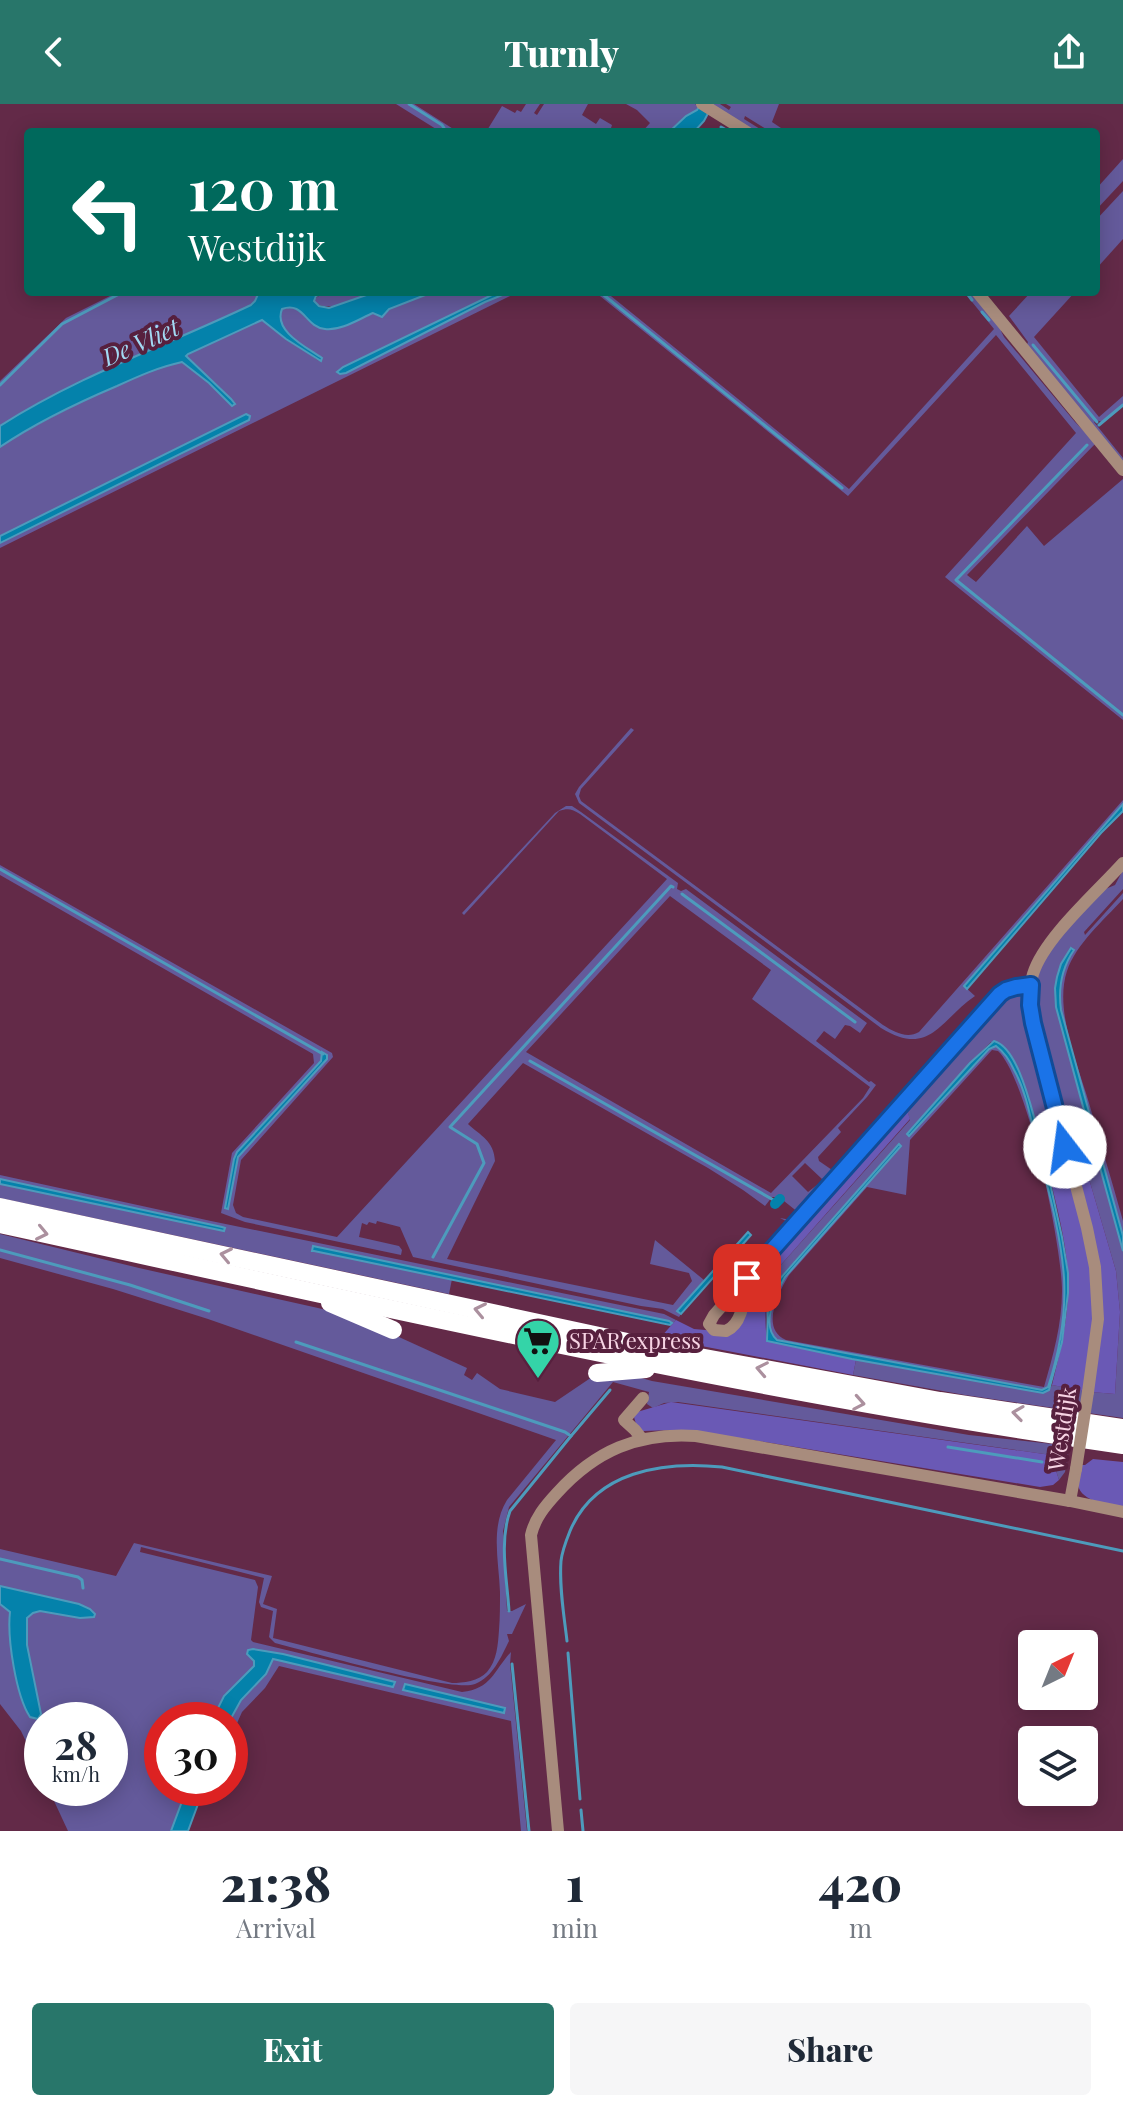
<!DOCTYPE html>
<style>
:root{--surface:#fff;--page:#f6f6f7;--text:#1f2937;--muted:#747a83;--accent:#28766a}
body{margin:0;font-family:"Playfair Display",serif;background:var(--page);color:var(--text);height:100vh;display:flex;flex-direction:column;font-size:30px;white-space:nowrap}
*{box-sizing:border-box;margin:0}
p{font-size:26px;color:var(--muted)}
.icon{flex:none;width:44px;height:44px;fill:none;stroke:currentColor;stroke-width:2;stroke-linecap:round;stroke-linejoin:round}
.map{position:relative;height:1727px;overflow:hidden}
.details{display:flex;flex-direction:column;background:var(--surface);flex:1}
.details>*{flex:none}
.guide{position:absolute;left:24px;top:24px;width:1076px;height:168px;border-radius:8px;box-shadow:0 4px 20px #0003;background:#00695c;color:#fff;overflow:hidden}
.needle{width:52px;rotate:43deg}
.buttons{position:absolute;left:1018px;top:1526px;display:grid;gap:16px}
.buttons a{display:grid;place-items:center;width:80px;height:80px;border-radius:8px;background:var(--surface);box-shadow:0 4px 20px #0003;font-size:40px}
.speed{position:absolute;left:24px;top:1598px;display:flex;gap:16px;font-size:40px;font-weight:700;text-align:center}
.speed>*{display:grid;place-content:center;width:104px;height:104px;border-radius:50%;background:var(--surface);box-shadow:0 4px 20px #0003;line-height:1}
.speed small{font-size:20px;font-weight:400}
.speed .limit{border:12px solid #d22;background:#fff;color:#111}
.pin{position:absolute;display:grid;place-items:center;width:68px;height:68px;color:#fff;margin:-34px;border-radius:16px;box-shadow:0 4px 12px #0006}
.me{position:absolute;width:88px;margin:-44px;rotate:345deg;stroke-linejoin:round;filter:drop-shadow(0 0 6px #0008)}
.turn{display:flex;align-items:center;gap:28px;height:168px;padding:0 32px;font-size:36px}
.turn .icon{width:104px;height:104px;stroke-width:2.5}
.turn b{display:block;font-size:56px;line-height:68px}
.eta{display:flex;justify-content:space-evenly;align-items:center;height:136px;text-align:center}
.eta b{font-size:48px;font-weight:800;line-height:56px}
.action{display:flex;gap:16px;margin-top:auto;padding:16px 32px}
.action a{flex:1;height:92px;border-radius:8px;background:var(--accent);color:#fff;font-size:32px;font-weight:800;line-height:92px;text-align:center}
.action a+a{background:var(--page);color:var(--text)}
header{display:flex;justify-content:space-between;align-items:center;height:104px;padding:0 32px;background:var(--accent);color:#fff;font-size:36px;font-weight:800}
.map>svg:first-child{display:block}
.green{fill:#645a9b;fill-rule:evenodd}
.forest{fill:#6a59b5}
.water{fill:#0482ab;stroke:#4d9bbc;stroke-width:2}
.lines{fill:none;stroke-linecap:round;stroke-linejoin:round}
.stream{stroke:#4d9bbc;stroke-width:3}
.canal{stroke:#0482ab;stroke-width:10}
.minor{stroke:#a88c7d;stroke-width:12}
.highway{stroke:#fff;stroke-width:18}
.minor-bridge{stroke:#a88c7d;stroke-width:12}
.oneway{stroke:#ab909e}
.route-casing{stroke:#114b97;stroke-width:20}
.route{stroke:#1a73e8;stroke-width:14}
.labels{text-anchor:middle;stroke-width:8;stroke-linejoin:round;paint-order:stroke}
.poi-label{font-size:22px;fill:#f7d4e4;stroke:#57203e;text-anchor:start}
.street-label{font-size:22px;fill:#f7d4e4;stroke:#57203e}
.water-label{font-size:24px;font-style:italic;fill:#a2d9f3;stroke:#57203e}
</style>
<header><svg class="icon" aria-label="back" viewBox="0 0 24 24"><path d="M15 5l-7 7 7 7"/></svg>Turnly<svg class="icon" aria-label="share" viewBox="0 0 24 24"><path d="M12 15V3M7 8l5-5 5 5M5 13v7h14v-7"/></svg></header>
<div class="map">
<svg width="1123" height="1727" viewBox="0 0 1123 1727">
<rect width="100%" height="100%" fill="#632a48"/>
<g class="green">
<path d="M396,0H414L458,28H433L436,25Z"/>
<path d="M526,0H540L534,9L537,11L544,0H588L582,11L596,20L600,14L612,21L611,24L618,28H486L502,2L515,9L517,6L521,8Z"/>
<path d="M626,0H695L700,3L697,6L686,12L669,28H642L650,19L637,6Z"/>
<path d="M713,0H720L729,6L731,3L726,0H779L772,18L787,28H771L745,12L744,15L765,28H754L712,2Z"/>
<path d="M1123,55V77L1096,106V85Z"/>
<path d="M1123,87V135L1096,165V116Z"/>
<path d="M118,188H259L255,197L251,201L49,293L0,322V277L66,214Z"/>
<path d="M326,188H375C357,194 332,209 315,199L314,195Z"/>
<path d="M433,188H498L346,269L485,198L510,188H518L0,444V439L182,350L250,314L246,310L0,432V343C38,319 77,299 117,282C139,272 159,263 182,258L209,279L232,302L235,300L231,295L186,252L198,244L262,216L319,257C305,244 274,227 282,205L294,203L315,222L338,223L373,209L381,213L384,211L389,205Z"/>
<path d="M595,188H606L849,385L994,225L964,188H972L1003,225L1001,227L1004,233L1075,318L1096,339L967,471L976,478L1027,422L1044,442L1123,375V616L945,473L1076,329L996,231L848,392Z"/>
<path d="M1031,188H1075L1034,233L1099,313L1123,292V300L1102,318L1096,316L1094,318L1123,354V361L1026,243L1028,238L1009,212Z"/>
<path d="M631,624L634,626L581,685L579,692L581,697L883,921C894,928 907,935 919,928L1123,696V700L964,882L975,892C940,916 930,954 881,924L579,699L575,690L579,683Z"/>
<path d="M566,702H572L581,708L678,779L677,785L681,787L686,785L867,919L860,929L850,922L845,921L835,935L824,927L816,937L869,978L871,977L876,981L867,993L838,1024L841,1028L818,1053L819,1057L835,1068L822,1075L805,1059L792,1072L808,1088L822,1077H829L830,1079L793,1117H786L780,1114L791,1116L799,1109L779,1093H772L765,1102L743,1086L708,1064L523,959L468,1020C481,1032 494,1037 495,1057L447,1155L673,1201L692,1177L689,1169L650,1160L655,1136L704,1176L678,1207L681,1210L679,1213L663,1205L641,1202L413,1153L400,1123L377,1117L376,1120L369,1118L367,1121L362,1119L359,1133L399,1142L402,1146L401,1151L245,1118L221,1109L232,1049L314,959L313,950L0,771V761L332,949L333,953L241,1056L233,1101L236,1109L243,1113L337,1133L667,775L580,710C572,705 568,704 559,707L464,811L462,809L555,709ZM670,792L771,866L752,895L870,983L863,994L771,1089L526,948ZM322,948L328,952L327,955L238,1053L228,1105L225,1104L234,1055L237,1048L321,957Z"/>
<path d="M1123,766V785L1084,828L1085,831L1123,789V795C1104,816 1076,840 1067,867C1054,906 1078,961 1089,999C1100,1038 1112,1077 1123,1117V1132L1061,906C1058,884 1061,865 1073,847L1071,845L1061,860L1055,891L1056,903L1085,1010L1075,1014L1076,1018L1084,1017L1088,1020L1123,1147V1314L965,1291L853,1271L856,1256L1043,1289L1049,1286L1052,1281L1092,1288L1115,1290L1120,1208L1116,1167L1075,1027L1066,1029C1055,988 1024,907 1039,867C1049,838 1083,809 1103,786L1115,781Z"/>
<path d="M1021,888L1024,892L1055,1019L1042,1022L1043,1024L1037,1022C1026,993 1022,959 998,938H991L970,959L910,1031L989,945L996,942C1004,948 1010,957 1014,966C1026,987 1030,1014 1036,1037C1047,1082 1061,1129 1064,1176C1065,1208 1060,1255 1047,1284L1042,1286L774,1235C763,1215 775,1190 785,1173L901,1042L899,1040L782,1171C772,1188 766,1203 766,1223C765,1201 767,1182 779,1163L910,1016L905,1000L1002,892ZM992,946L998,947C1028,975 1062,1143 1062,1187C1062,1220 1053,1252 1044,1283L786,1236C760,1225 778,1189 789,1171L867,1083L906,1091L910,1036Z"/>
<path d="M0,1071L211,1117L664,1210L676,1216L671,1222L672,1218L669,1217L314,1142L312,1146L314,1147L452,1175L449,1190L0,1094V1080L224,1127L225,1124L0,1075Z"/>
<path d="M0,1130L139,1164L318,1204L355,1213L467,1264L464,1271L472,1276L477,1269L500,1285L555,1298L592,1273L631,1271L652,1277L969,1331L1061,1341L1069,1343L1065,1368L1059,1376L1051,1351L678,1298L664,1299L653,1304L647,1300L649,1288L613,1278L509,1403L503,1427L507,1507H512L526,1500L512,1530H507L509,1537C501,1553 493,1573 475,1580C452,1589 307,1547 275,1539L269,1533L273,1507L261,1503L259,1498L264,1474L141,1443L140,1448L255,1476L258,1483L251,1536L253,1538L462,1588C492,1585 494,1566 511,1548L510,1560L527,1727H521L511,1617L279,1562L265,1584L242,1608L230,1635V1616L232,1611L241,1596L264,1573L272,1555L393,1583L394,1579L283,1550L253,1545L248,1550L254,1557V1562L224,1592L212,1616H162V1684H187L171,1727H68L48,1684H110V1616H42V1671L21,1627L0,1600V1500L10,1508C7,1534 16,1591 30,1613L39,1614L41,1610L27,1541V1514L33,1509L40,1507L88,1514L94,1512L93,1507L79,1500L0,1482V1445L116,1472L134,1439L272,1472L263,1500L277,1505L273,1534L452,1579C463,1579 479,1577 487,1568C497,1557 498,1540 499,1526C500,1514 500,1501 500,1488C499,1458 490,1423 507,1396L556,1336L208,1215L113,1185L0,1154Z"/>
</g>
<g class="forest">
<path d="M905,1000L910,1015L779,1163C764,1186 764,1211 767,1237L856,1256L853,1271L660,1234L676,1216L694,1225L728,1228L749,1181Z"/>
<path d="M1055,1019L1089,1151L1093,1214L1084,1287L1052,1281C1061,1245 1070,1208 1068,1171C1066,1128 1049,1075 1040,1032L1043,1027L1042,1022Z"/>
<path d="M1075,1027L1116,1167L1120,1208L1115,1290L1091,1288L1100,1219L1066,1029Z"/>
<path d="M671,1298L1051,1351L1059,1376L1053,1381L1040,1383L746,1335L675,1326L643,1327L636,1320L634,1313L637,1308Z"/>
<path d="M1093,1355L1123,1358V1404C1110,1401 1081,1398 1078,1381C1078,1375 1081,1367 1082,1361H1085Z"/>
</g>
<g class="water">
<path d="M701,0H713L704,17L694,28H669L686,12L697,6Z"/>
<path d="M259,188H326L316,192L314,197L319,202L329,204L375,188H433L389,205L382,213L373,209C359,215 341,227 325,225C305,223 304,197 282,205C273,227 306,243 322,254L321,257L286,235L262,216L188,250L186,252L231,295L235,300L232,302L209,279L182,258C159,263 139,272 117,282C77,299 37,318 0,343V322C78,272 167,241 251,201L255,197Z"/>
<path d="M498,188H510L485,198L346,269L340,270L337,268L343,263Z"/>
<path d="M246,310L250,312L249,316L0,439V432Z"/>
<path d="M1123,700V707L1101,729L967,885L964,882Z"/>
<path d="M1071,844L1074,846C1061,865 1058,884 1061,906L1123,1132V1147L1088,1020L1084,1017L1076,1019L1075,1014L1085,1010L1056,903L1055,884L1057,873L1061,860Z"/>
<path d="M994,937C1017,943 1030,999 1036,1020L1039,1024H1043L1040,1034L1062,1133L1068,1169V1189L1062,1238L1049,1286L1043,1289L852,1255L767,1237L768,1203L777,1178L899,1040L901,1042L785,1173C776,1189 760,1221 777,1236L1042,1286L1048,1283C1059,1249 1066,1210 1064,1174C1061,1130 1048,1085 1037,1042C1031,1017 1027,989 1014,966C1010,957 1004,948 996,942L989,945L909,1032L907,1030L970,959Z"/>
<path d="M322,948L327,951V955L238,1053L228,1105L225,1104L234,1055L237,1048L321,957Z"/>
<path d="M0,1075L222,1123L225,1124L224,1127L0,1080Z"/>
<path d="M748,1128L751,1131L681,1210L677,1207Z"/>
<path d="M313,1142L669,1217L672,1219L670,1221L314,1147H312Z"/>
<path d="M0,1482L79,1500L90,1505L95,1510L94,1513L80,1514L40,1507L33,1509L27,1514V1541L41,1610L38,1615L30,1613C16,1592 7,1534 10,1508L0,1500Z"/>
<path d="M253,1545L283,1550L395,1578L393,1583L273,1555L266,1570L241,1596L230,1616H212L224,1592L254,1562V1557L247,1550L248,1546Z"/>
<path d="M405,1580L505,1604L504,1609L403,1586Z"/>
<path d="M187,1684H204L188,1727H171Z"/>
</g>
<g class="lines">
<g class="stream">
<path d="M409,0L442,21L444,24L442,28"/>
<path d="M721,23L730,28"/>
<path d="M600,188L842,384"/>
<path d="M966,188L972,196"/>
<path d="M982,208L989,216"/>
<path d="M1033,241L1097,318"/>
<path d="M0,281L62,220L123,188"/>
<path d="M1099,321L1123,301"/>
<path d="M1087,341L956,476L1123,611"/>
<path d="M0,765L323,950"/>
<path d="M682,790L855,918"/>
<path d="M530,957L777,1098"/>
<path d="M0,1146L130,1181L209,1207"/>
<path d="M433,1153L484,1059L477,1040L450,1023L671,782L673,783"/>
<path d="M296,1238L565,1328L571,1332L510,1407C499,1438 507,1475 509,1507"/>
<path d="M571,1332L610,1286"/>
<path d="M948,1343L1042,1358"/>
<path d="M0,1455L78,1473L82,1476L83,1484"/>
<path d="M567,1537C564,1511 559,1483 561,1457C562,1447 566,1437 570,1427C595,1367 663,1357 722,1363L1123,1447"/>
<path d="M568,1549L580,1695"/>
<path d="M512,1560L529,1727"/>
<path d="M581,1706L583,1727"/>
</g>
<path class="canal" d="M775,1100L780,1095"/>
<g class="minor">
<path d="M702,0L747,28"/>
<path d="M977,188L1123,366"/>
<path d="M747,1174C744,1192 744,1219 726,1227L714,1226L709,1220L714,1211L1000,890L1008,885L1031,881"/>
<path d="M1088,1288L1098,1215L1095,1163L1087,1124L1033,919C1030,903 1028,886 1033,870C1044,834 1097,788 1123,759"/>
<path d="M642,1335L635,1326L624,1316L643,1294"/>
<path d="M1070,1397L1076,1365"/>
<path d="M558,1727L531,1431C535,1414 545,1402 557,1389C595,1347 638,1328 696,1332L1070,1397L1123,1408"/>
</g>
<g class="highway">
<path d="M0,1103L683,1250L940,1297L1123,1324"/>
<path d="M0,1120C373,1201 745,1287 1123,1341"/>
<path d="M330,1199L393,1226"/>
<path d="M597,1269L646,1265"/>
</g>
<path class="minor-bridge" d="M1076,1365L1088,1288"/>
</g>
<defs><path id="oneway-chevron" d="M-2-3.5L2.5 0L-2 3.5" fill="none" stroke-width="1.6" stroke-linecap="round" stroke-linejoin="round" transform="scale(2)"/></defs>
<g class="oneway">
<use href="#oneway-chevron" transform="translate(42 1129) rotate(12)"/>
<use href="#oneway-chevron" transform="translate(226 1151) rotate(-168)"/>
<use href="#oneway-chevron" transform="translate(480 1206) rotate(-168)"/>
<use href="#oneway-chevron" transform="translate(762 1265) rotate(-169)"/>
<use href="#oneway-chevron" transform="translate(859 1299) rotate(10)"/>
<use href="#oneway-chevron" transform="translate(1018 1309) rotate(-172)"/>
</g>
<g class="lines">
<g class="route-casing">
<path id="route" d="M747,1174L1000,890L1006,886L1016,883L1031,881L1030,901L1033,919L1065,1043"/>
</g>
<use href="#route" class="route"/>
</g>
<defs>
<g id="supermarket-pin" transform="scale(2.3)"><path d="M0 17L-7.5 6A9.5 9.5 0 1 1 7.5 6Z" fill="#34d4a8" stroke="#57203e"/><path d="M-6-5.5h2.5l.6 2H6L4.5 2H-2.5L-4.4-4H-6ZM-1.5 3.2a1.3 1.3 0 1 0 .1 0ZM3 3.2a1.3 1.3 0 1 0 .1 0Z" fill="#111"/></g>
</defs>
<g fill-rule="evenodd">
<use href="#supermarket-pin" x="538" y="1237"/>
</g>
<g class="labels">
<g class="poi-label">
<text x="569" y="1245">SPAR express</text>
</g>
<g class="street-label">
<text transform="translate(1062 1325) rotate(-81)" y="8">Westdijk</text>
</g>
<g class="water-label">
<text transform="translate(141 239) rotate(-24)" y="8">De Vliet</text>
</g>
</g>
</svg>
<div class="buttons">
<a><svg class="needle" viewBox="-14 -14 28 28"><path d="M0-13l5 13h-10z" fill="#e53935"/><path d="M0 13l5-13h-10z" fill="#747a83"/></svg></a>
<a><svg class="icon" aria-label="layers" viewBox="0 0 24 24"><path d="M12 4l9 5-9 5-9-5zM3 14l9 5 9-5"/></svg></a>
</div>
<div class="speed"><div>28<small>km/h</small></div><div class="limit">30</div></div>
<div class="pin" style="left:747px;top:1174px;background:#d93025"><svg class="icon" aria-label="arrive" viewBox="0 0 24 24"><path d="M6 21V4h12l-3 4 3 4H6"/></svg></div>
<svg class="me" style="left:1065px;top:1043px" viewBox="-20 -20 40 40"><circle r="19" fill="#fff"/><path d="M0-13L10 11 0 6-10 11z" fill="#1a73e8"/></svg>
<div class="guide">
<div class="turn"><svg class="icon" aria-label="left" viewBox="0 0 24 24"><path d="M17 20v-9H6M10 6l-5 5 5 5"/></svg><div><b>120 m</b>Westdijk</div></div>
</div>
</div>
<section class="details">
<div class="eta">
<div><b>21:38</b><p>Arrival</p></div>
<div><b>1</b><p>min</p></div>
<div><b>420</b><p>m</p></div>
</div>
<div class="action"><a>Exit</a><a>Share</a></div>
</section>
